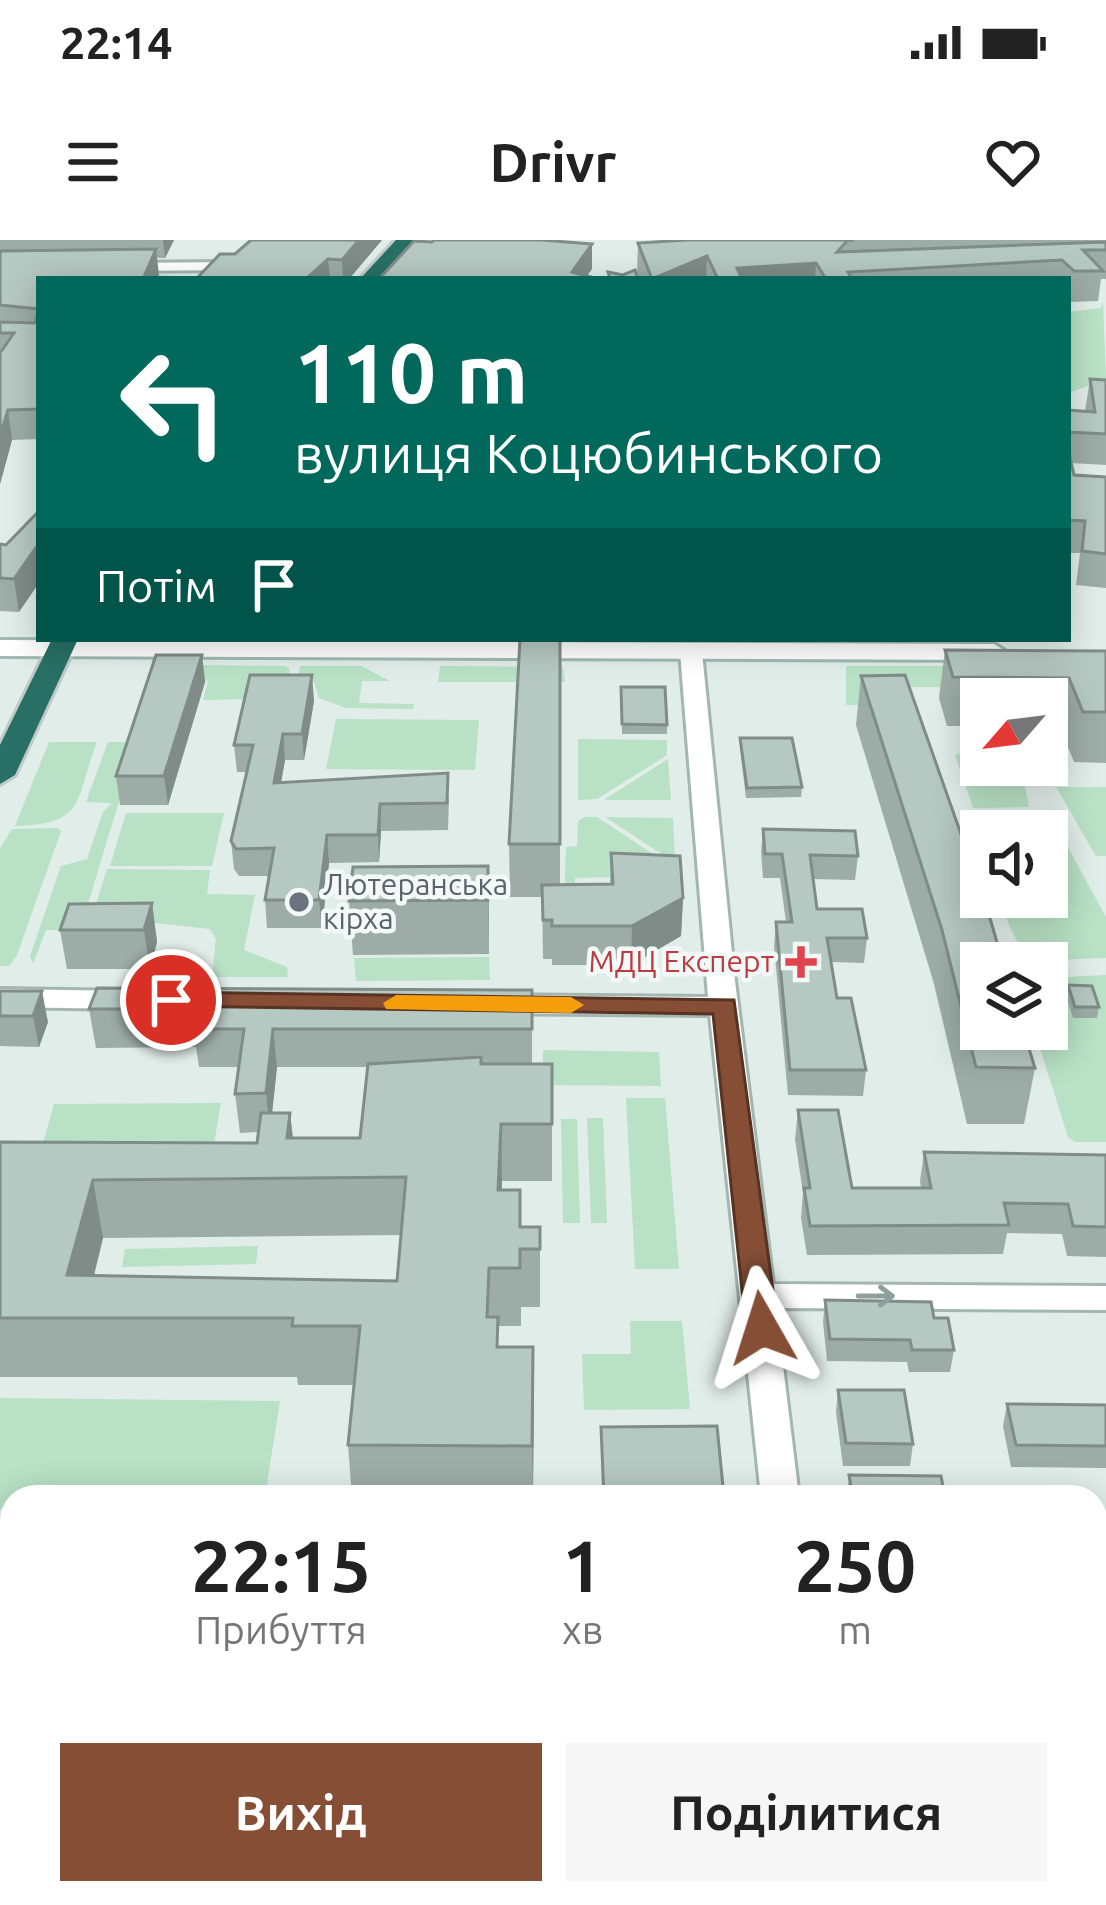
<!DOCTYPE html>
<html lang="uk">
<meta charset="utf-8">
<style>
:root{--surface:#fff;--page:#f6f6f6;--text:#222;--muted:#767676;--accent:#854e35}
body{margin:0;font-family:Ubuntu,sans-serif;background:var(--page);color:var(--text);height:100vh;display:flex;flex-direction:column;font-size:45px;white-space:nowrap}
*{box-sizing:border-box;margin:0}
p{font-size:39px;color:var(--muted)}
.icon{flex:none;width:66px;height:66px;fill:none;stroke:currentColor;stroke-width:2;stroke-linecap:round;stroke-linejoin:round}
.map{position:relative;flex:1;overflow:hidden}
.sheet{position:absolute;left:0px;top:1245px;width:1107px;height:420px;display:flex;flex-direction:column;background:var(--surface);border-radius:36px 36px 0 0;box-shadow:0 6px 30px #0003}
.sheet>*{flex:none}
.top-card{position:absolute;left:36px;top:36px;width:1035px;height:366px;border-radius:0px;box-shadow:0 6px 30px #0003;background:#00695c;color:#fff;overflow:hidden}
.needle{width:78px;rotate:242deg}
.tools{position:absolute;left:960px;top:438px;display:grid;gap:24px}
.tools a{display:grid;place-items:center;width:108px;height:108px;border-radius:0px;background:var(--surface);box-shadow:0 6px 30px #0003;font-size:60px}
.pin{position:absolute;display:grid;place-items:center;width:102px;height:102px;color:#fff;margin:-51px;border:6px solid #fff;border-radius:50%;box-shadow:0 3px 12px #0007}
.me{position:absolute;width:132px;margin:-66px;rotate:354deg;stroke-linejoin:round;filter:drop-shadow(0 0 9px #0008)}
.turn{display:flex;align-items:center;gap:42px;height:252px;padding:0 60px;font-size:54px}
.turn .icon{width:156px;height:156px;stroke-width:2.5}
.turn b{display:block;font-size:84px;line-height:102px}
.then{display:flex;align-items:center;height:114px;padding:0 60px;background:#0003;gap:24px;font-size:45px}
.eta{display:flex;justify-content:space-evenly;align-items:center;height:204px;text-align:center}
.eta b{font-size:72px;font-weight:700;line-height:84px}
.cta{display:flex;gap:24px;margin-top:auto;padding:24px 60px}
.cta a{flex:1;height:138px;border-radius:0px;background:var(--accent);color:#fff;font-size:48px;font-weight:700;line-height:138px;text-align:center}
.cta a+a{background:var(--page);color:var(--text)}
.status{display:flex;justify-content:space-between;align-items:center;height:84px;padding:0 60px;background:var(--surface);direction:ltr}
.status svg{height:33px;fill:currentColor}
header{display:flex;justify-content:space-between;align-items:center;height:156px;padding:0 60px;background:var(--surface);font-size:54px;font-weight:700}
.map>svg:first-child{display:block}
.green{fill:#b8e1c5}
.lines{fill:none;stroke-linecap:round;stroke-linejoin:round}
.street-casing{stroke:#a3b6b1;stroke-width:6}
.secondary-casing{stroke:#9ebab2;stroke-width:6}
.highway-casing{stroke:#c0cac8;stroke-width:6}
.street{fill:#fff;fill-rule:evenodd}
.secondary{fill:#fff;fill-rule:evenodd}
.highway{fill:#287065;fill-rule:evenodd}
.wall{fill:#9daca7;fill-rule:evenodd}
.shaded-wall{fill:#7f8c88}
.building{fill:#b6c8c2;stroke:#7f8c88;stroke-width:3;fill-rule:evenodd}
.oneway{stroke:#8fa09c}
.route{fill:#854e35;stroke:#563322;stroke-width:3}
.slow{fill:#f59e0b}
.worship-dot{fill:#6b7280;stroke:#f2f9f6;stroke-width:4.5}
.health-dot{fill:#e0444e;stroke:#f2f9f6;stroke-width:4.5}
.labels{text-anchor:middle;stroke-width:9;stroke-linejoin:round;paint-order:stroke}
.worship-label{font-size:30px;fill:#5b616d;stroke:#f2f9f6;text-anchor:start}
.health-label{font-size:30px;fill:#be3a42;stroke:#f2f9f6;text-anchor:end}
</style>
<div class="status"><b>22:14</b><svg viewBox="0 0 49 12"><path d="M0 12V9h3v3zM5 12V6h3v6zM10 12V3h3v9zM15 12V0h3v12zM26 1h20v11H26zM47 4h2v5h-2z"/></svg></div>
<header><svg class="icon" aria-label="menu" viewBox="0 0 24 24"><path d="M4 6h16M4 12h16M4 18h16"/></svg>Drivr<svg class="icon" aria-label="heart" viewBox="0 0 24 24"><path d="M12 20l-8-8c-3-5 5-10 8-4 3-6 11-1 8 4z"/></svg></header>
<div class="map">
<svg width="1106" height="1665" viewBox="0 0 1106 1665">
<rect width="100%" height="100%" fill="#e1ede9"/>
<g class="green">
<path d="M1103,62L1106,140L1068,153V72L1101,68Z"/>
<path d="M203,425L285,426L290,429L287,442L254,459L203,460L208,441H164Z"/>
<path d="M300,426H361L390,441H362L359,463L414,464L413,469L346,468L319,458L314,442H297Z"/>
<path d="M440,426L563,427L565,442H438Z"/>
<path d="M846,426H1106V449L909,447L867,465H846Z"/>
<path d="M336,479L479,480L475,530L326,529Z"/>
<path d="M578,499L667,500V515L597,559L578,560Z"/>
<path d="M49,502H97C74,562 87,584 15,586Z"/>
<path d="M108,502H137L80,690H46L33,724L30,716L61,626L87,619L103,572L112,563L86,562Z"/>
<path d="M981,506V525H1021L1029,567L973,568L955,515Z"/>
<path d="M668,519L671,560H605V559Z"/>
<path d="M1056,547H1106V616H1096Z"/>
<path d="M126,573H224L212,626H110Z"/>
<path d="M585,577H597L671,626L615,637L575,638V658L564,660L566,607L577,606L578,581Z"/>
<path d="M605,577L673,578L675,620H671Z"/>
<path d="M57,588L61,591L17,715L9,726H0V608L12,589Z"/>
<path d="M1053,590L1059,591L1106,677V718C1027,719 1028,735 998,657H1047V591H1032Z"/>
<path d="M107,629L210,630L207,654L255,655L244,710L287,727L288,737H212L216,699L210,689L92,676Z"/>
<path d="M489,717L490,740L356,741L354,718Z"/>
<path d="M1106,735V902H1075L1068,897L1034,789H1047V738Z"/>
<path d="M543,810L659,812L661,846L542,845Z"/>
<path d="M626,858H665L679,1029H635Z"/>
<path d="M221,863L210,927L36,928L54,864Z"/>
<path d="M587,878H603L607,983H591Z"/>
<path d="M561,879H577L580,983H563Z"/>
<path d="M258,1006L256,1024L122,1027L125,1009Z"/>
<path d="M630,1081H682L690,1169L584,1170L582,1114H631Z"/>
<path d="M0,1158L280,1161L265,1257H12V1269H0Z"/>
</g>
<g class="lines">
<g class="street-casing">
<g id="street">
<path d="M258,0H273L238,30L120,31L113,27L120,23L234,22Z"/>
<path d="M691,405L702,412L734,733L773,1044L1106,1046V1070L776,1068L799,1257H761L710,775L491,773L477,764L491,755L708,757L680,412Z"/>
<path d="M0,749L131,751L145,760L131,769L0,767Z"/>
<path d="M798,1653H844L845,1665H799Z"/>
</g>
</g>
<g class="secondary-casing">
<path id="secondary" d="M0,400L994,404L1007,412L994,420L0,416Z"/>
</g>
<g class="highway-casing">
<g id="highway">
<path d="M396,0H415L379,39H360Z"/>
<path d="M52,399H78L15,535L0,544V505Z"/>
</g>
</g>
<use href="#street" class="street"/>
<use href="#secondary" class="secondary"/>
<use href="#highway" class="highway"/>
</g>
<g class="wall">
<path d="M0,0H174L165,18H157L158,37L197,38L235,14L251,0H382L349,39H39V199L12,200L0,244Z"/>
<path d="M687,0H1106V39H1101L1098,61L1069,62L1068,39H640L637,33L638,3Z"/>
<path d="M1090,139L1106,140V225L1071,223L1074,235L1106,237V348L1076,345L1080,313H1068V170L1085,171Z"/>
<path d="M39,271L19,372L0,371V304L6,305Z"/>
<path d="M560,399V644H610L611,613L683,658L681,696L631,725H552V719H543L542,657H510L509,604Z"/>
<path d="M945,410L1106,411V523L1074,522L1060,487H1047V459H981V486H947L939,458Z"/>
<path d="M202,415L205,442L168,565H120L116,536Z"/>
<path d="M861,436L1035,828L1024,884H967L934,744L856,485Z"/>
<path d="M621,447L667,485V494H622Z"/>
<path d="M314,461L304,520H285L281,543L449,559L448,590L381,591L379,622L329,623L322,688H267L265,660L269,636H239L234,629L231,601L247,532H237L234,505Z"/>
<path d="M740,498L802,547L801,557L746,558L740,508Z"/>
<path d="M763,589L858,616L855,640L813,639L817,669L867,698L864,723L831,722L837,758L866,830L863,856L788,855L774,706L776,682H786L780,638H763L761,612Z"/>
<path d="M488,626L489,714L353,715L349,661Z"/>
<path d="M152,663L157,702L150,729H67L60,690Z"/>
<path d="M1068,745L1099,767L1097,778H1073L1066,756Z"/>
<path d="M532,750V824H552V941H502V950H520L521,987H540V1067H521V1086H498V1107H533V1257H352L348,1205L354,1145H298L297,1137H0V902L257,903L258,892L240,893L235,854L238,827H199L196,807L96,808L89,769ZM277,827H367L360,898H293L290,873H272ZM401,995L397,1041L94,1036L103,998Z"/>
<path d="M0,751L48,782L39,807L0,806Z"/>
<path d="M798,870L852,948H921L920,941L924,912L1106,915V1017L1067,1016L1062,994L1007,993L1003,1014L807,1015L801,978L803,953L795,899Z"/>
<path d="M825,1060L934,1078L954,1110L950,1132H909L907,1122L827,1121L823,1082Z"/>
<path d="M838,1150L913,1204L910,1226H843L836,1172Z"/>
<path d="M1007,1164L1106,1165V1228L1011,1227L1003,1186Z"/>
<path d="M601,1187L724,1257H602Z"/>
<path d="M849,1235L945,1257H847Z"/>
<path d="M12,1308V1418H0V1341Z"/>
<path d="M0,1453H12V1653H46L43,1665H0Z"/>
<path d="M1095,1537L1101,1567L1095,1589Z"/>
</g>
<g class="shaded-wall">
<path d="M163,0H174L165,18Z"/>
<path d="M359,0H382L349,39H343L342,20Z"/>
<path d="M592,4V29L585,39L572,32Z"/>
<path d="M156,9L159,35L157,39H143Z"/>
<path d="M707,16L706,39H652Z"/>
<path d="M328,19L330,39H302Z"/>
<path d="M816,23L815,39H736L737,28Z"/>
<path d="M8,170L12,200L0,244V196Z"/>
<path d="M39,303V343L19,372L14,339Z"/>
<path d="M202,415L205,442L168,565L164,536Z"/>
<path d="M312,435L314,461L304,520L302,494Z"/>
<path d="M283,494L285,520L276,570L274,543Z"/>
<path d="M380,564L381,591L379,622L378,595Z"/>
<path d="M327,595L329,623L322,688L319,660Z"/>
<path d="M488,626L489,679V714L488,660Z"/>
<path d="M683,658L681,696L631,725L632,686Z"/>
<path d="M152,663L157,702L150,729L144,690Z"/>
<path d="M42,751L48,782L39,807L33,776Z"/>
<path d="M273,789L277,827L270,892L266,853Z"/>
<path d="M290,873L296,929L287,898Z"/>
<path d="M501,884L502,941L500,1008L498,950Z"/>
<path d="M93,940L103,998L83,1078L67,1035Z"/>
<path d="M533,1107L534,1165L533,1257L532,1206Z"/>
<path d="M13,1653H46L43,1665H17Z"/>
</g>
<g class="building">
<path d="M251,0H359L342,20L328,19L308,37L302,39H150L151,37L197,38L220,14H235Z"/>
<path d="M434,0H541L592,4L572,32L591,37L586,39H379L414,1L432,2Z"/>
<path d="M687,0H854H848L837,12L1106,2V10H1083L1103,31H1074L1062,20L848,32L852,39H826L816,23L737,28L742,39H718L707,16L652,39L638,3Z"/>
<path d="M156,9L143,39H39V69L0,65V11Z"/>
<path d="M635,30L638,39H610L608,32L623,35Z"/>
<path d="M39,70V169L8,170L0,196V113L14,93H0V82L35,83Z"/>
<path d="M1090,139L1106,140V194L1068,192V170L1095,172Z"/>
<path d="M1068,209L1074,235L1106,237V314L1082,311L1085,281L1068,280Z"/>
<path d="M39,271V303L14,339L0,338V304L6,305Z"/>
<path d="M520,399H560V604H509Z"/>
<path d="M945,410L1106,411V472H1083L1069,438L953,437Z"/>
<path d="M156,415H202L164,536H116Z"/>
<path d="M250,435H312L302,494H283L274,543L448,533L447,563L380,564L378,595H327L319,660H265L274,608L236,609L231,601L253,505H234Z"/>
<path d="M905,435L981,651V657H983L985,661L1003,723H981V789H1023L1035,828L976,827L942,690L861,436Z"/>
<path d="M621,447H665L667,485L622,484Z"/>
<path d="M740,498H792L802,547L747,548Z"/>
<path d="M763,589L855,591L858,616L810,615L817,669H862L867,698H827L837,758H851L866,830H790L776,682H792L782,614H765Z"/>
<path d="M611,613L680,616L683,658L632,686H552V680H543L542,645L613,644Z"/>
<path d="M488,626V660L349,661L353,627Z"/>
<path d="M152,663L144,690H60L69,664Z"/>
<path d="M1068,745L1092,746L1099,767H1075Z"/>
<path d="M97,748L532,750V789H273L266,853L235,854L244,789H193L198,769H89Z"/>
<path d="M0,751H42L33,776H0Z"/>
<path d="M481,817V824H552V884H501L498,950H520V987H540V1009H520V1028H489L487,1077H498L497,1107H533L532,1206L348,1205L360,1086H292L293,1078H0V902L257,903L261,873H290L287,898H360L368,824ZM406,937L397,1041L67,1035L93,940Z"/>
<path d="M798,870H838L852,948H931L924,912L1106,915V987L1073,986L1068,964L1004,963L1009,985L810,986L804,948H810Z"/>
<path d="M825,1060L931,1062L934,1078H948L954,1110H912L910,1100L830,1099Z"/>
<path d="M838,1150H904L913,1204L846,1203Z"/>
<path d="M1007,1164L1106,1165V1206L1016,1205Z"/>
<path d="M717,1186L724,1257H604L601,1187Z"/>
<path d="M849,1235L941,1236L945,1257H853Z"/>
<path d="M997,1254L1078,1255L1079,1257H998Z"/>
<path d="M10,1308H12V1385H0V1341Z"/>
<path d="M0,1453H12V1629L9,1641L0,1640Z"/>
<path d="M1095,1537L1101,1567H1095Z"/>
<path d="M567,1653H728L729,1665H568Z"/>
</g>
<defs><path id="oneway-shaft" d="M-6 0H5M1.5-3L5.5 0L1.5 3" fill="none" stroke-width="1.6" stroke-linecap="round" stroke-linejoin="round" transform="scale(3)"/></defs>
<use class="oneway" href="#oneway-shaft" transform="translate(876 1056)"/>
<path class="route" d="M171,752L734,760L778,1088L762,1099L746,1088L713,774L162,766L158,760Z"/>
<path class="slow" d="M396,755L571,757L584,765L571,773L386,769L383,763Z"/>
<circle class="worship-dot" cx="299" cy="662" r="12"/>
<path class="health-dot" d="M795 704h12v12h12v12h-12v12h-12v-12h-12v-12h12z"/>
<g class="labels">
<g class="worship-label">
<text x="323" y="655">Лютеранська<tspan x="323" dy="34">кірха</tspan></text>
</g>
<g class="health-label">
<text x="774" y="732">МДЦ Експерт</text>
</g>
</g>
</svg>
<div class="tools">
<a><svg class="needle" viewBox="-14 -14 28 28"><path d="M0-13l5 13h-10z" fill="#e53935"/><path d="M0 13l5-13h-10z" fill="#767676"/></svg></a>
<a><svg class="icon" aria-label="sound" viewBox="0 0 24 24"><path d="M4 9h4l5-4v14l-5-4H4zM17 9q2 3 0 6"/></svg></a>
<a><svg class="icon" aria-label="layers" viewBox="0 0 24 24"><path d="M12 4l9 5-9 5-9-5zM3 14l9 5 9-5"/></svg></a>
</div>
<div class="pin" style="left:171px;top:760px;background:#d93025"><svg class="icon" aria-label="arrive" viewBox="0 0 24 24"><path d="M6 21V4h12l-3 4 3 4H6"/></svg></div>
<svg class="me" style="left:762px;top:1088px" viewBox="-20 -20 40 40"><path d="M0-17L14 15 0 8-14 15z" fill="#854e35" stroke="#fff" stroke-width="4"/></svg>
<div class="top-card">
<div class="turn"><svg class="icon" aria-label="left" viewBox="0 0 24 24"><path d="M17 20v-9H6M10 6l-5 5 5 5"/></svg><div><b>110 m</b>вулиця Коцюбинського</div></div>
<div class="then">Потім<svg class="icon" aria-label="arrive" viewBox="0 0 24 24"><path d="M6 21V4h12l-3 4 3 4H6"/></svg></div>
</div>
<section class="sheet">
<div class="eta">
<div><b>22:15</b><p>Прибуття</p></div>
<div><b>1</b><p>хв</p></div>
<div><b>250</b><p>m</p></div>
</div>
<div class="cta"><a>Вихід</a><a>Поділитися</a></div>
</section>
</div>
